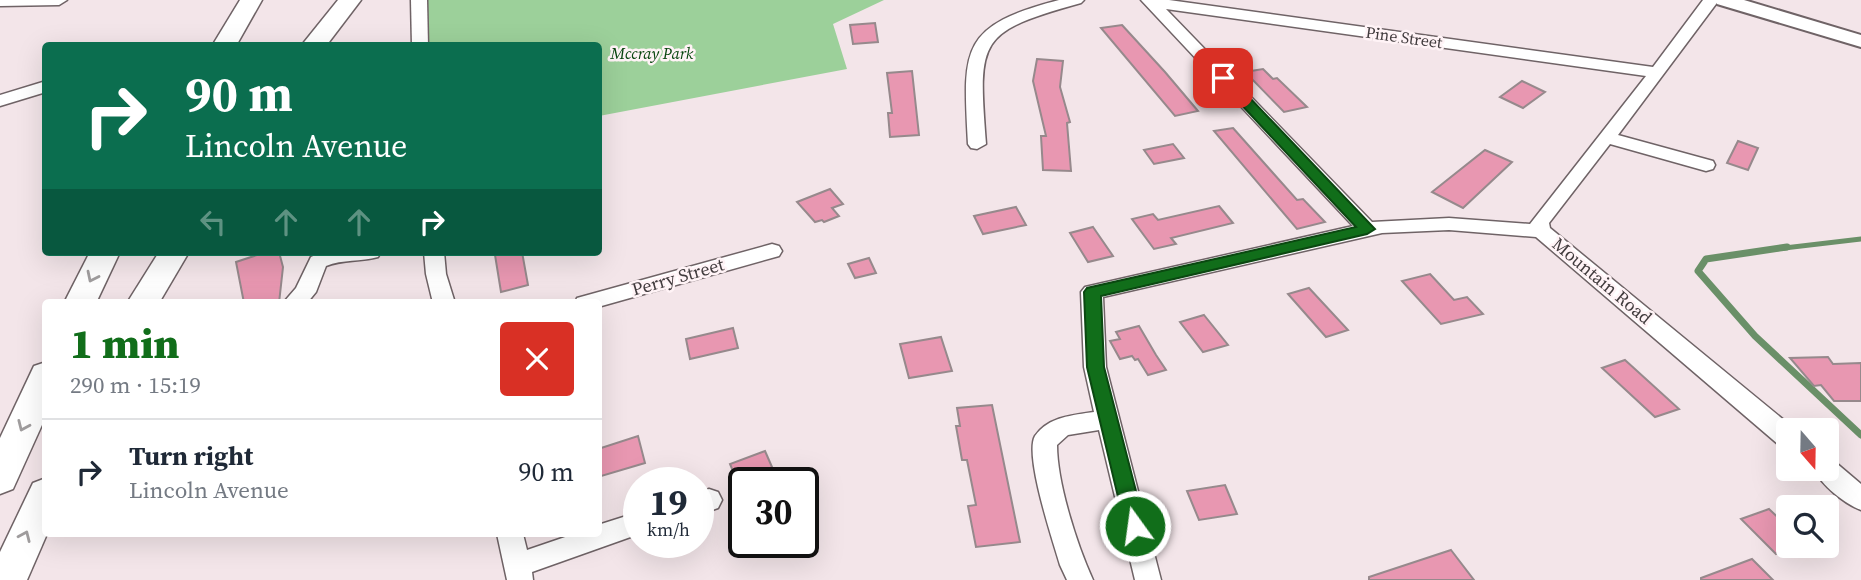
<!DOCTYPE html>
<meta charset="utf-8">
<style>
:root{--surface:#fff;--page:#f2f2f3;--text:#1f2937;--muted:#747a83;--line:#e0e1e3;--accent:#116e1a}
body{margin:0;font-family:"Source Serif 4",serif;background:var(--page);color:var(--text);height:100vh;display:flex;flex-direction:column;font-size:26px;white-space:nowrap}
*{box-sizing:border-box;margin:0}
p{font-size:23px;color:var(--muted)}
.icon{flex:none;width:38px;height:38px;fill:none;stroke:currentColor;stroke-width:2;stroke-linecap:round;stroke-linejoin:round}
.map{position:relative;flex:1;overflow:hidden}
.side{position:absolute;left:42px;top:299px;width:560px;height:238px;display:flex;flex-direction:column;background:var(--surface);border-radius:7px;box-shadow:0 7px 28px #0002}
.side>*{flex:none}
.hud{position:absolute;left:42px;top:42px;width:560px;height:214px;border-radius:7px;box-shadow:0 7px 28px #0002;background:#0b6e4f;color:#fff;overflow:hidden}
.needle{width:46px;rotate:160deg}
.controls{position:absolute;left:1776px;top:418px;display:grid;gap:14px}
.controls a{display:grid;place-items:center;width:63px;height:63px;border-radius:7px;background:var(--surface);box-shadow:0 7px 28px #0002;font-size:35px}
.speed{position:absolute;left:623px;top:467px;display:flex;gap:14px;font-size:35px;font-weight:700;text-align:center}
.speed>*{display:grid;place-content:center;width:91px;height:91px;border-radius:50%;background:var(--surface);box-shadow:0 7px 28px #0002;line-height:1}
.speed small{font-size:18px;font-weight:400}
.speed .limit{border:4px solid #111;border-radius:10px;background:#fff;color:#111}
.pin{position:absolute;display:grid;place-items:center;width:60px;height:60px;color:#fff;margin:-30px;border-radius:14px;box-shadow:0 4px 10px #0006}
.me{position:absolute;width:77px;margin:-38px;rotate:346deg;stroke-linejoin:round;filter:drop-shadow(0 0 5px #0008)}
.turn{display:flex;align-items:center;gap:24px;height:147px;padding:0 28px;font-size:32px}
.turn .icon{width:91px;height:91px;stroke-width:2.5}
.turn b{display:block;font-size:49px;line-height:60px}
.lanes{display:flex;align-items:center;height:66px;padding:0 28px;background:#0003;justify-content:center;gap:35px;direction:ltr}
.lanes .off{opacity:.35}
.round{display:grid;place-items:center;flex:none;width:74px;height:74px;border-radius:7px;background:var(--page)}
.overview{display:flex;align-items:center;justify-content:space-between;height:119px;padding:0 28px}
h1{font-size:42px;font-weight:800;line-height:52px;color:var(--accent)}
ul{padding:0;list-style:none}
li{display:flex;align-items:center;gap:21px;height:105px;padding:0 28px;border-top:2px solid var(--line)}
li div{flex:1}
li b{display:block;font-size:26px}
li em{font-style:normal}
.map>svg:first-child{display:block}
.green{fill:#9cd09a}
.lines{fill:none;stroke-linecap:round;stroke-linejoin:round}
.stream-far1{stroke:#6a9068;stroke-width:5}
.stream{stroke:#6a9068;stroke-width:7}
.building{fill:#e897b1;stroke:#96898c;stroke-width:2}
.minor-casing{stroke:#6f6366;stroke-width:3}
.major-casing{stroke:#6f6366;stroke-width:4}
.highway-casing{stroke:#6f6366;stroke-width:3}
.minor{fill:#fff;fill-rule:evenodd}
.major{fill:#fff;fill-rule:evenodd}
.highway{fill:#fff;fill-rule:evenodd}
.oneway{stroke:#a09d9e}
.route{fill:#116e1a;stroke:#0b4811;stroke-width:2}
.labels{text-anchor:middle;stroke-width:5;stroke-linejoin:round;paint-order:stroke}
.far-street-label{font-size:16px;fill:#413b3d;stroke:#fff3f6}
.far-park-label{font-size:16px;font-style:italic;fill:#08460e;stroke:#fff3f6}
.street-label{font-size:18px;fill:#413b3d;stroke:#fff3f6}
</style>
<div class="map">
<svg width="1861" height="580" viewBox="0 0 1861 580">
<rect width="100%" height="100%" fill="#f3e5e9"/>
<path class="green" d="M424,0H884L833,24L847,69L599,116L598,46L426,45Z"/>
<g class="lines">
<path class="stream-far1" d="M1775,249L1861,239"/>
<path class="stream" d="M1787,247L1706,259L1698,271L1755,336L1861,435"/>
</g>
<g class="building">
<path d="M875,23L878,42L853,44L850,25Z"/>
<path d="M1122,25L1165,72L1198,111L1175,116L1101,28Z"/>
<path d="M1037,59L1063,61L1060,87L1070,122L1067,123L1071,171L1043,170L1041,136H1046L1033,81Z"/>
<path d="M1263,69L1273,79L1277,78L1307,107L1284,112L1245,72Z"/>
<path d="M912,71L919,135L890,137L888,113H892L887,73Z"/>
<path d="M1522,81L1545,92L1523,108L1500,97Z"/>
<path d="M1233,128L1297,200L1303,199L1325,222L1297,229L1214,131Z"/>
<path d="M1738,141L1758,148L1748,170L1727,163Z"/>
<path d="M1173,144L1184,158L1154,164L1144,150Z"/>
<path d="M1485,150L1512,162L1463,208L1432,192Z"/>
<path d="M830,189L843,204L832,208L839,216L824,222L822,220L815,222L797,202Z"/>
<path d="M1219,206L1233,223L1171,238L1176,244L1154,249L1132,219L1153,214L1158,220Z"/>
<path d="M1016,207L1026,225L983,234L974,216Z"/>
<path d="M1093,227L1113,256L1088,262L1070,233Z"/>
<path d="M266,252H279L283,267L279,303H244L236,262Z"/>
<path d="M509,252H522L528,285L501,292L495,255Z"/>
<path d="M869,258L876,273L855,278L848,264Z"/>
<path d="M1430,274L1454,300L1467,297L1483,314L1441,324L1402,281Z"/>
<path d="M1309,288L1348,330L1326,337L1288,294Z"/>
<path d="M1204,315L1228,345L1203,352L1180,322Z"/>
<path d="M1139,326L1156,355L1166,370L1148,375L1138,359L1135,360L1132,356L1120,359L1110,341L1120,339L1116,332Z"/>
<path d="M733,328L738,348L690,359L686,339Z"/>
<path d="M941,337L952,371L909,378L900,344Z"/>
<path d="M1828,357L1833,364L1861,363V401H1834L1821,385L1814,386L1790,358Z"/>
<path d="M1625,360L1679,409L1655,417L1602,368Z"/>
<path d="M992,405L1020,542L976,547L968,506L976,505L967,460H962L956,426H960L957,408Z"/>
<path d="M638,436L645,463L598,477V449Z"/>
<path d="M765,451L779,483H738L730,464Z"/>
<path d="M1225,485L1237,514L1199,520L1187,491Z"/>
<path d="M1769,509L1788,527V546H1797L1776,554L1741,519Z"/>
<path d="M1451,550L1474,580H1369V577Z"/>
<path d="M1752,559L1773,580H1701V578Z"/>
</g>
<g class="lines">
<g class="minor-casing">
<g id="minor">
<path d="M0,0H67L59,5L0,6Z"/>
<path d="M411,0H427L428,46H412Z"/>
<path d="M1059,0H1084L1081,3C977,32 978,39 986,144L977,149L971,148L968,144C963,49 959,26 1059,0Z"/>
<path d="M1141,0H1169L1653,67L1703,0H1719L1618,135L1713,161L1715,165L1713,169L1706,171L1610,144L1549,223L1550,228L1796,430H1788V448L1779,445L1536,237L1449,230L1382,233L1103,297L1106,367L1161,580H1135L1099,430L1068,435L1057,445C1057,483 1077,545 1093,580H1067L1060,565C1053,541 1024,455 1035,436C1048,417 1073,415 1094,412L1084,367L1081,292L1085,287L1353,226ZM1166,9L1646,76L1530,224L1449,218L1372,222Z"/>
<path d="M46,81V92L0,106V95Z"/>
<path d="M772,244L779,246L782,251L779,256L598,307V303H575L577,298Z"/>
<path d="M322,252H381L378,257C361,262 343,259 326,266L316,292L307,303H283L296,288L311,257Z"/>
<path d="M424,252H444L446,274L455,303H433L426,274Z"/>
<path d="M1827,459L1835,462L1861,484V510C1845,504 1821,485 1814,469H1827Z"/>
<path d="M709,489L718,492L722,500L718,508L698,515V493Z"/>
<path d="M639,512V534L532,572L533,580H507L497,534H523L527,550L574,534H598V525Z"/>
</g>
</g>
<g class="major-casing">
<path id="major" d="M1715,0H1744L1861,35V47L1717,4Z"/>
</g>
<g class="highway-casing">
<g id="highway">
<path d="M240,0H262L236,46H212Z"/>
<path d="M338,0H361L326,46H301Z"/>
<path d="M90,252H120L96,303H64Z"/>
<path d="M159,252H189L159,303H127Z"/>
<path d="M46,362V416L13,489L0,494V438L34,366Z"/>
<path d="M46,478L47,534L27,580H0V552L33,483Z"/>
</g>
</g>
<use href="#minor" class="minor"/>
<use href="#major" class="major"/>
<use href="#highway" class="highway"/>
</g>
<defs><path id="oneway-chevron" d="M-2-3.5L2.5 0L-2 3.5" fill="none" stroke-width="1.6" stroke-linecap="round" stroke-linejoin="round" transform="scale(1.75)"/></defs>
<g class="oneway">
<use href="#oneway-chevron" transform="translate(92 277) rotate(116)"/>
<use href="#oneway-chevron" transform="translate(23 426) rotate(114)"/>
<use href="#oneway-chevron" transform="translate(25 536) rotate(-66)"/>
</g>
<path class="route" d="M1223,74L1228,75L1375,229L1367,234L1101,296L1104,367L1145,526L1142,532L1135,535L1128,532L1125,526L1087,367L1084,292L1087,288L1356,227L1219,81L1217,78Z"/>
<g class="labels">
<g class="far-street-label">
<text transform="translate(1404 37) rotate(8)" y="6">Pine Street</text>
</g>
<g class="far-park-label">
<text x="652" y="59">Mccray Park</text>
</g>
<g class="street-label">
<text transform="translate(678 277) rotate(-16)" y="6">Perry Street</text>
<text transform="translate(1602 281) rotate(40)" y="6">Mountain Road</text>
</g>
</g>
</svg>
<div class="controls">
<a><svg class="needle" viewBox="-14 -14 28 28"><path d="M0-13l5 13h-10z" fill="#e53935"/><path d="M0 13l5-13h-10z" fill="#747a83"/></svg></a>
<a><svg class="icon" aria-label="search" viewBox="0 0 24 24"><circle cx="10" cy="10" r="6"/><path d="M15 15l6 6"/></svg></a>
</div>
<div class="speed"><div>19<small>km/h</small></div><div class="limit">30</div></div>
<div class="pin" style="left:1223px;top:78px;background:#d93025"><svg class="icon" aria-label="arrive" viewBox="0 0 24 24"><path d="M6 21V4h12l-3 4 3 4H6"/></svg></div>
<svg class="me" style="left:1135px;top:526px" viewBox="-20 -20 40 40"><circle r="17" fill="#116e1a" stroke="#fff" stroke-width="3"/><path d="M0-11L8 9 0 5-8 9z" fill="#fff"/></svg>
<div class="hud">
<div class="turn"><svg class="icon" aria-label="right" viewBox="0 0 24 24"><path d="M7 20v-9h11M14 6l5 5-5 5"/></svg><div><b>90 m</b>Lincoln Avenue</div></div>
<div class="lanes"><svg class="icon off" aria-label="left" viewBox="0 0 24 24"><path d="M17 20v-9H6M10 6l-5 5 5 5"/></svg><svg class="icon off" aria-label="ahead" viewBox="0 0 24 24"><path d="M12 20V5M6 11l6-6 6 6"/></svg><svg class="icon off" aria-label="ahead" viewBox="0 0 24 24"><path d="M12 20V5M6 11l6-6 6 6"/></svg><svg class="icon" aria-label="right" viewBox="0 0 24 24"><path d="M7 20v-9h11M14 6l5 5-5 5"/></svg></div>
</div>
<section class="side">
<div class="overview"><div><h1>1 min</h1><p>290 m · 15:19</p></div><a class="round" style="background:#d93025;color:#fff"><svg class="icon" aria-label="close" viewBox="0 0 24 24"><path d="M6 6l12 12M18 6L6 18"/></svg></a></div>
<ul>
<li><svg class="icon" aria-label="right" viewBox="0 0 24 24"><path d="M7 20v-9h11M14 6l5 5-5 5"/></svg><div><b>Turn right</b><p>Lincoln Avenue</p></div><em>90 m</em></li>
</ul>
</section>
</div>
